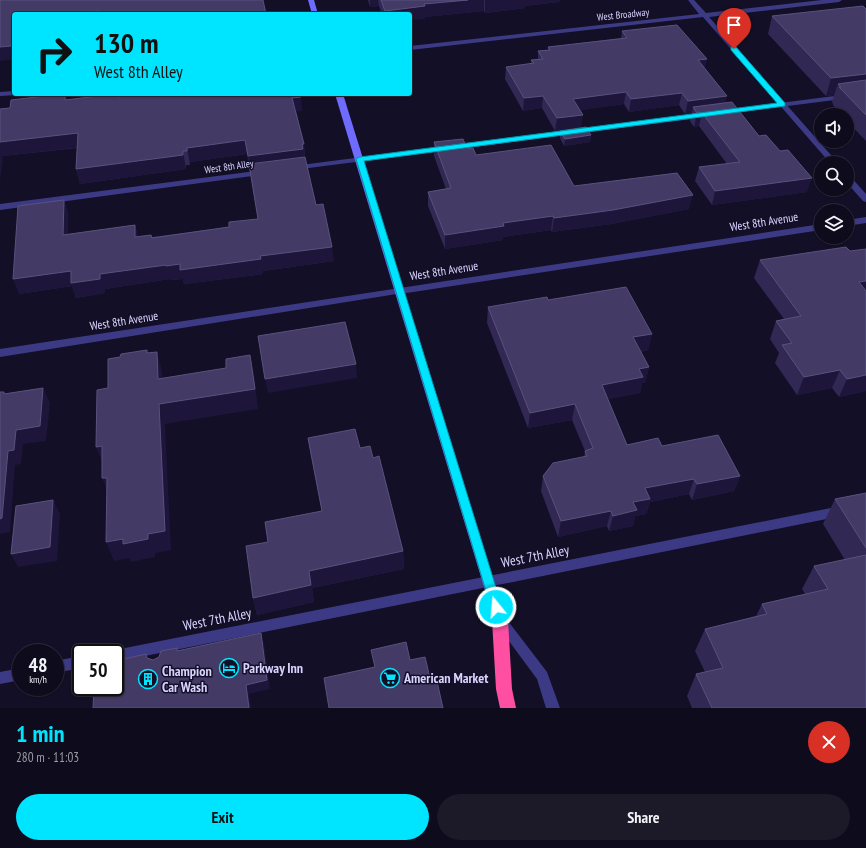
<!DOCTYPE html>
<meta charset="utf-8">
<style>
:root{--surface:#0e0b1c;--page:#1c1929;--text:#f1f3f6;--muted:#9b9ba3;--line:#2e2b3b;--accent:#00e5ff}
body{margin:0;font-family:"PT Sans Narrow",sans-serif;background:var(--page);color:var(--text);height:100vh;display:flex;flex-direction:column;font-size:15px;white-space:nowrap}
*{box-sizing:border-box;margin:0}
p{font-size:13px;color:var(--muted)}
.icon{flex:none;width:22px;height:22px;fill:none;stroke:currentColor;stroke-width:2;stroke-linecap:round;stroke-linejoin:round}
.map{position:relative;height:708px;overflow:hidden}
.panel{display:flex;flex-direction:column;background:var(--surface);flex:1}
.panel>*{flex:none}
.guide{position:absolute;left:12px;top:12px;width:400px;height:84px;border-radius:4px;box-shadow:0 1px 3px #0004,0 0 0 1px var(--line);background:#00e5ff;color:#111;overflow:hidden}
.tools{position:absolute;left:814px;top:108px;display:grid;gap:8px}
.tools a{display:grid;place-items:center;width:40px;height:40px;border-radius:50%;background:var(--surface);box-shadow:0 1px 3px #0004,0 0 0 1px var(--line);font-size:20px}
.speed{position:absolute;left:12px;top:644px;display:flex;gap:8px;font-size:20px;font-weight:700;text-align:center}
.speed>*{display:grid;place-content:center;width:52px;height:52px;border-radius:50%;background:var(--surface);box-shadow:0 1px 3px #0004,0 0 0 1px var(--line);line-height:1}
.speed small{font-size:10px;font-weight:400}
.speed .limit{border:2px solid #111;border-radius:6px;background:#fff;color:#111}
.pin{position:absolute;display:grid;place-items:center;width:34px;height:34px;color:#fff;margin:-41px -17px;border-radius:50% 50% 50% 0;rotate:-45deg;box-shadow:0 0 4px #0007}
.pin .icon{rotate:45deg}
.me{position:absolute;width:44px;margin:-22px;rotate:343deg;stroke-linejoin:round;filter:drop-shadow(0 0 3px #0008)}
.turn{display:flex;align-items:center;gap:14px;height:84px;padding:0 16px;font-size:18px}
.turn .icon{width:52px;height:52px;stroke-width:2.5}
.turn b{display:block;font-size:28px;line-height:34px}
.round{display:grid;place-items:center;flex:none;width:42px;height:42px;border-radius:21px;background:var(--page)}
.head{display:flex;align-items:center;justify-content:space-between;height:68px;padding:0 16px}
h1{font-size:24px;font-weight:600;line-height:30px;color:var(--accent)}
.button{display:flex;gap:8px;margin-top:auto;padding:8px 16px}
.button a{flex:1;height:46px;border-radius:24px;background:var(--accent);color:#111;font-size:16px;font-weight:600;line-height:46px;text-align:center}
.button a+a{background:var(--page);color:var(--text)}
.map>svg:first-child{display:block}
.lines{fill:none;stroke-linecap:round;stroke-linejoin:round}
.service{fill:#3d3a85;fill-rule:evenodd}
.minor{fill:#3d3a85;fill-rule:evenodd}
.tertiary{fill:#3d3a85;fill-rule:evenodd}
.secondary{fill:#6f6bff;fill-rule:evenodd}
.motorway{fill:#ff4fa3;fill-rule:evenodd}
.wall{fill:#312854}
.shaded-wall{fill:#1d163a}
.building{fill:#433a66;stroke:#5a527e}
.route{fill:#00e5ff;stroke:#0095a6}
.labels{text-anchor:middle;stroke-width:3;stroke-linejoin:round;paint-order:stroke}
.far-street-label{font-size:10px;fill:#d9d4ff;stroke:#130f26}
.street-label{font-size:12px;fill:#d9d4ff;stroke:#130f26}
.near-street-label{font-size:14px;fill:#d9d4ff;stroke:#130f26}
.near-poi-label{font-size:14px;font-weight:bold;fill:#d9d4ff;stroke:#130f26;text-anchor:start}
</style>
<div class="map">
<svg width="866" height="708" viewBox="0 0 866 708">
<rect width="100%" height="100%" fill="#130f26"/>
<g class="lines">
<g class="service">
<path d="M866,92V96L726,114L722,112L726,110Z"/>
<path d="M704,113L708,115L707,117L293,170L289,168L293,166Z"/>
<path d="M264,170H267V174L0,210V204Z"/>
<path d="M866,501V511L115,662V653H110L115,650Z"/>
<path d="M81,656V668L55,673V661Z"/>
<path d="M21,668V680L0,684V672Z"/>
</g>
<g class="minor">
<path d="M688,0H694L706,13L822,0H842L839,2L709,17L838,163H830L703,17L410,50V46L699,14Z"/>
<path d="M14,91V94L17,95L0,96V92Z"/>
<path d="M847,176H850L866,194V202L863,201L847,183Z"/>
<path d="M866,217V223L847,226V220Z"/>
<path d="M821,224V230L400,294L395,291L400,288Z"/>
</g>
<g class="tertiary">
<path d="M400,288L403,289L405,291L403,293L0,357V349Z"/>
<path d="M501,615L505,617L547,672L560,708H546L537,679L497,625L495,621L497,617Z"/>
</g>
<g class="secondary">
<path d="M308,0H314L318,14H312Z"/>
<path d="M335,94H343L506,620L504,624L500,626L496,624L494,620Z"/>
</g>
<path class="motorway" d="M500,613L505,615L508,620L512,689L516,708H500L496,689L492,620L495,615Z"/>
</g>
<g class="wall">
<path d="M368,0H560L559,2L525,6V8L485,13L484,11L425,17V19L410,14H382L379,6L370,7Z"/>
<path d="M866,9V141L847,121V115H842L833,105V104L832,102L834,95L826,96L768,34L772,16Z"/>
<path d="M622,31L705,69L725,103L759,136L807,192L712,205L695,181L699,167L727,164L699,126L694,127L690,121L692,113L685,114L679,105L629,112L624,104L580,110L581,127L555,131L542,108L523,111L505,79L506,67L531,64V60L538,59V51L548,50V47L621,38Z"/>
<path d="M65,94L67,100L119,97L302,111H296L304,144L305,158L316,205L334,261L263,271V274L184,284L183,279L170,280V279L105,289V293L76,298L72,286L19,294L64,200L68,214V234L135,225L138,237H152L229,227L258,219L247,154L190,162V165H186V169L80,184L76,169L77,148L3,156L0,109L10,108Z"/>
<path d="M560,131L591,135L590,142L564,146L560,138Z"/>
<path d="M434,142L467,149L476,155L574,186L689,209L611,224L552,232L551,230L503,237V240L445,249L428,206V192L446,189L434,156Z"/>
<path d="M760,260L866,391L839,397L832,388L797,395L775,363L779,353L770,339L776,321L784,319L754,278Z"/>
<path d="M548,300L652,334L648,350L640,352L649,367L645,383H642L640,393L608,399L627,445L662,446L740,476L734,491L692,500L689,494L650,502L646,514L635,516L633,526L609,531L607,526L558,537L541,491L543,476L584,457L585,451L572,420L528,428L487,323L488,307Z"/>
<path d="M308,438L360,448L373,458L403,551L404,569L312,588L314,602L257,615L253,598L268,542L322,511L311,456Z"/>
<path d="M866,493V708H692L687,696L696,674L705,672L695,651L705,629L756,616L762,604L805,594L802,589L814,566L845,560L823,524L835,499Z"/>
</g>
<g class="shaded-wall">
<path d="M370,0H378L379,6L370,7Z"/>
<path d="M468,0H484V11L425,17V19L410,20V14H385V11L424,4Z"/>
<path d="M485,0H560L559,2L525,6V8L485,13Z"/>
<path d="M99,11L100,14H67Z"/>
<path d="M12,39H14V59L0,61V47Z"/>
<path d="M707,59L704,72L698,60Z"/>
<path d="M866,74V91L841,87L838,84L834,95L826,96L831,78Z"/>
<path d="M626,92L624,104L571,112L573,99Z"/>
<path d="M682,93L679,105L629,112L631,99Z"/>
<path d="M65,94L69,107L65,100Z"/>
<path d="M543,96L542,108L523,111L524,98Z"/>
<path d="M727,96L724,109L693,107L692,113L685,114L688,101Z"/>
<path d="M301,97L302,111L294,112L292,98Z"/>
<path d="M697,113H702L699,126L694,127Z"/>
<path d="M583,115L581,127L555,131L557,118Z"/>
<path d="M78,133L82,147L3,156L0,181V142Z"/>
<path d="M591,135L590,142L564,146L565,139Z"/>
<path d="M245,140L247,154L190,162V165L187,148Z"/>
<path d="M304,144L305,158L250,170L248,156Z"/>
<path d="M183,151L186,169L80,184L76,169Z"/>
<path d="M812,178L807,192L712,205L715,191Z"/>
<path d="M693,195L689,209L611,224L552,232L554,218Z"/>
<path d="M64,200L68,214V249L63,235Z"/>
<path d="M553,216L551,230L503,237V240L445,249V235L503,223Z"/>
<path d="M135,225L139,240L135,237Z"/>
<path d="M332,247L334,261L263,271V274L184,284L183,279L170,280V279L105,289V293L76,298L72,286L19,294L13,279L71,271L100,274L166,265L180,264L260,256Z"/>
<path d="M866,281V298L859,282Z"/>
<path d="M652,334L648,350L630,353L633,337Z"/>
<path d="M157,352L162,371L164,399L158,379Z"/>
<path d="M250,355L254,374L258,409L165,424L171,550L155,553V557L131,562L129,558L114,561L106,542L159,404Z"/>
<path d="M356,364L357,378L268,393L265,379Z"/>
<path d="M649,367L645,383H642L640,393L599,401L602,385L639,369Z"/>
<path d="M840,370L832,388L797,395L804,377Z"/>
<path d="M866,375V391L839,397L847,379Z"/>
<path d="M43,388L50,403L46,441L23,444L21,464L15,465L10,532L0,534V519L8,451L16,430Z"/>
<path d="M575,404L572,420L528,428L530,413Z"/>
<path d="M102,446L104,466L96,447Z"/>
<path d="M740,476L734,491L692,500L697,484Z"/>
<path d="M102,478H107L110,497Z"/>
<path d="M694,479L689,494L650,502L646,514L635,516L633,526L609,531L613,516L633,502L645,488Z"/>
<path d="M53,500L60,514L57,561L18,567L11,554Z"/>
<path d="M611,511L607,526L558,537L561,521Z"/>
<path d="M403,551L404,569L312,588L314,602L257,615L253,598L309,571Z"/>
<path d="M261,633L264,643L270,689L249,694L251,708H249L246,685Z"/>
</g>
<g class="building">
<path d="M0,0H263L266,14H99V11L67,14H14V39H12L11,46L0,47Z"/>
<path d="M381,0H468L424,4L425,6L385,11Z"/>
<path d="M863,6L866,9V74L831,78L772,16Z"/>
<path d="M677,25L707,59L698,60L727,96L688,101L682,93L631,99L626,92L573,99L583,115L557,118L543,96L524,98L506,67L534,63L531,60L543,59L538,51L550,50L548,47L627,38L622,31Z"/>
<path d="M866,80V115L839,87H841L838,84Z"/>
<path d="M61,94H65V100L114,94H118V97L142,94H300L301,97L292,98L304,144H302L303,149L248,156L245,140L187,148V151H183V155L76,169L78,133L0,142V109L10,108L11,100Z"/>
<path d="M732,102L759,136L766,135L780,151L788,150L812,178L715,191L699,167L740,162L702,113H697L693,107Z"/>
<path d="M586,127L591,135L565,139L560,131Z"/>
<path d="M463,139L467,149L473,148L476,155L551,145L574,186L677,173L693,195L613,210L554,218L553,216L503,223L504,226L445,235L428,192L451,188L434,142Z"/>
<path d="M305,157L316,205L323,204L332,247L260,256L261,259L180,270V264L166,266V265L100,274V279L71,283V271L13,279L18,206L64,200L63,235L135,225V237L151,235L152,238L229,227V222L258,219L249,164Z"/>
<path d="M846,247L850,251L866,249V281L859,282L866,291V375L847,379L840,370L804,377L782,345L792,343L776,321L801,316L760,260Z"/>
<path d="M626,287L652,334L633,337L649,367L639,369L643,377L602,385L627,445L658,438L662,446L718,435L740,476L697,484L694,479L645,488L650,499L633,502L637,510L613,516L611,511L561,521L543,476L553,463L587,456L585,451L593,448L575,404L530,413L488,307L547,297L548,300Z"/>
<path d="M345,322L356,364L265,379L258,336Z"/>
<path d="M147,350V353L157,352L158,379L226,368V359L250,355L255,389L159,404L165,531L148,534V539L123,544V539L106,542L107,478H102V446L96,447L97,390L108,388V359L120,357L121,354Z"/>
<path d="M43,388L40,426L16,430L14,450L8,451L2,518L0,519V392H4V394Z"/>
<path d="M355,429L360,448L370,446L373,458L379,456L403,551L309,571L311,585L253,598L246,546L268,542L265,522L322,511L308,438Z"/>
<path d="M866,493V548L835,499Z"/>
<path d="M53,500L50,547L11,554L16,506Z"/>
<path d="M866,555V708H712L696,674L723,668L705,629L767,614L762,604L828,589L814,566Z"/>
<path d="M261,633L267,680L246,685L249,708H93L94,687H115V661L146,654L147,658L153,660L159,657L161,651L177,648V651Z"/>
<path d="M406,642L410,660L425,657L430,678L436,677L443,708H329L324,678L375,667L371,650Z"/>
</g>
<path class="route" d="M731,47H736L785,103V106L364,161L502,607L500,611L496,612L492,611L356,159L360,157L777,103L731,50Z"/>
<defs>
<g id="hotel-ring" transform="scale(1)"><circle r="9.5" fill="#130f26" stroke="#00e5ff" stroke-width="1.5"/><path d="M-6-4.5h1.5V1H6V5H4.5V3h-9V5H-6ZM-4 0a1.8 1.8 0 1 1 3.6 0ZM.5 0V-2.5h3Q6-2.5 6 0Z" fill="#00e5ff"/></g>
<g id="supermarket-ring" transform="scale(1)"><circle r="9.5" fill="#130f26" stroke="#00e5ff" stroke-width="1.5"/><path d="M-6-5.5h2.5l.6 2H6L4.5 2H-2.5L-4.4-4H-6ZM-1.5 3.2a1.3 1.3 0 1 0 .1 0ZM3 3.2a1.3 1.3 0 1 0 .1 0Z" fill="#00e5ff"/></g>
<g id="building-ring" transform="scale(1)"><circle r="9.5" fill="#130f26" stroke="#00e5ff" stroke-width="1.5"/><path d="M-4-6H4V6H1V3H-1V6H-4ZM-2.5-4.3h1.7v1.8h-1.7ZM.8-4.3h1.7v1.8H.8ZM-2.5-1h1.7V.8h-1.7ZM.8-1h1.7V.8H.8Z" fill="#00e5ff"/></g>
</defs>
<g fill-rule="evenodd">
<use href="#hotel-ring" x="229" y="668"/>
<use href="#supermarket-ring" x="390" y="678"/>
<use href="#building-ring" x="148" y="679"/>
</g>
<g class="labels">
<g class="far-street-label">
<text transform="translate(623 14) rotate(-6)" y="4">West Broadway</text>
<text transform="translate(229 166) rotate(-8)" y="4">West 8th Alley</text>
</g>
<g class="street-label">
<text transform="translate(764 222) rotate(-9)" y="4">West 8th Avenue</text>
<text transform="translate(444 271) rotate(-9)" y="4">West 8th Avenue</text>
<text transform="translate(124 321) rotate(-9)" y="4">West 8th Avenue</text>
</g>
<g class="near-street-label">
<text transform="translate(535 556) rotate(-11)" y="5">West 7th Alley</text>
<text transform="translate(217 619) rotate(-11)" y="5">West 7th Alley</text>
</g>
<g class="near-poi-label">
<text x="243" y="673">Parkway Inn</text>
<text x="162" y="676">Champion<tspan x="162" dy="16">Car Wash</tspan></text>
<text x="404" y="683">American Market</text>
</g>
</g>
</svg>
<div class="tools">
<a><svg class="icon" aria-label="sound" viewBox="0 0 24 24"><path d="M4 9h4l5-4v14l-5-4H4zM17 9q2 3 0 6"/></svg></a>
<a><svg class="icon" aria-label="search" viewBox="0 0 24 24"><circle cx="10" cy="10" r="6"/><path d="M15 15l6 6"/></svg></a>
<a><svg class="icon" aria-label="layers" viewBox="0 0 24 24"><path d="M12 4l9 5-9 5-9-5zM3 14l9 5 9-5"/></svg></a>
</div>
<div class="speed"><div>48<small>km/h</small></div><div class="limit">50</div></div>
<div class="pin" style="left:734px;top:49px;background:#d93025"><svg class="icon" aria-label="arrive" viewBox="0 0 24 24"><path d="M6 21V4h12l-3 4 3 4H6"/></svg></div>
<svg class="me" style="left:496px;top:607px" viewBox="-20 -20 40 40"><circle r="17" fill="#00e5ff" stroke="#fff" stroke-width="3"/><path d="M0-11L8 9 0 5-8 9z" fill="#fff"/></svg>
<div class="guide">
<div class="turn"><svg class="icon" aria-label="right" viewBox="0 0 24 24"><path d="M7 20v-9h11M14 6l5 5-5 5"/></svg><div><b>130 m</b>West 8th Alley</div></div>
</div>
</div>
<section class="panel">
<div class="head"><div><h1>1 min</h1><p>280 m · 11:03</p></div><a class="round" style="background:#d93025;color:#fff"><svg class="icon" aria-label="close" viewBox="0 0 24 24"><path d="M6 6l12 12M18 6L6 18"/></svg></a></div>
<div class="button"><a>Exit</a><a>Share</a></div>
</section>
